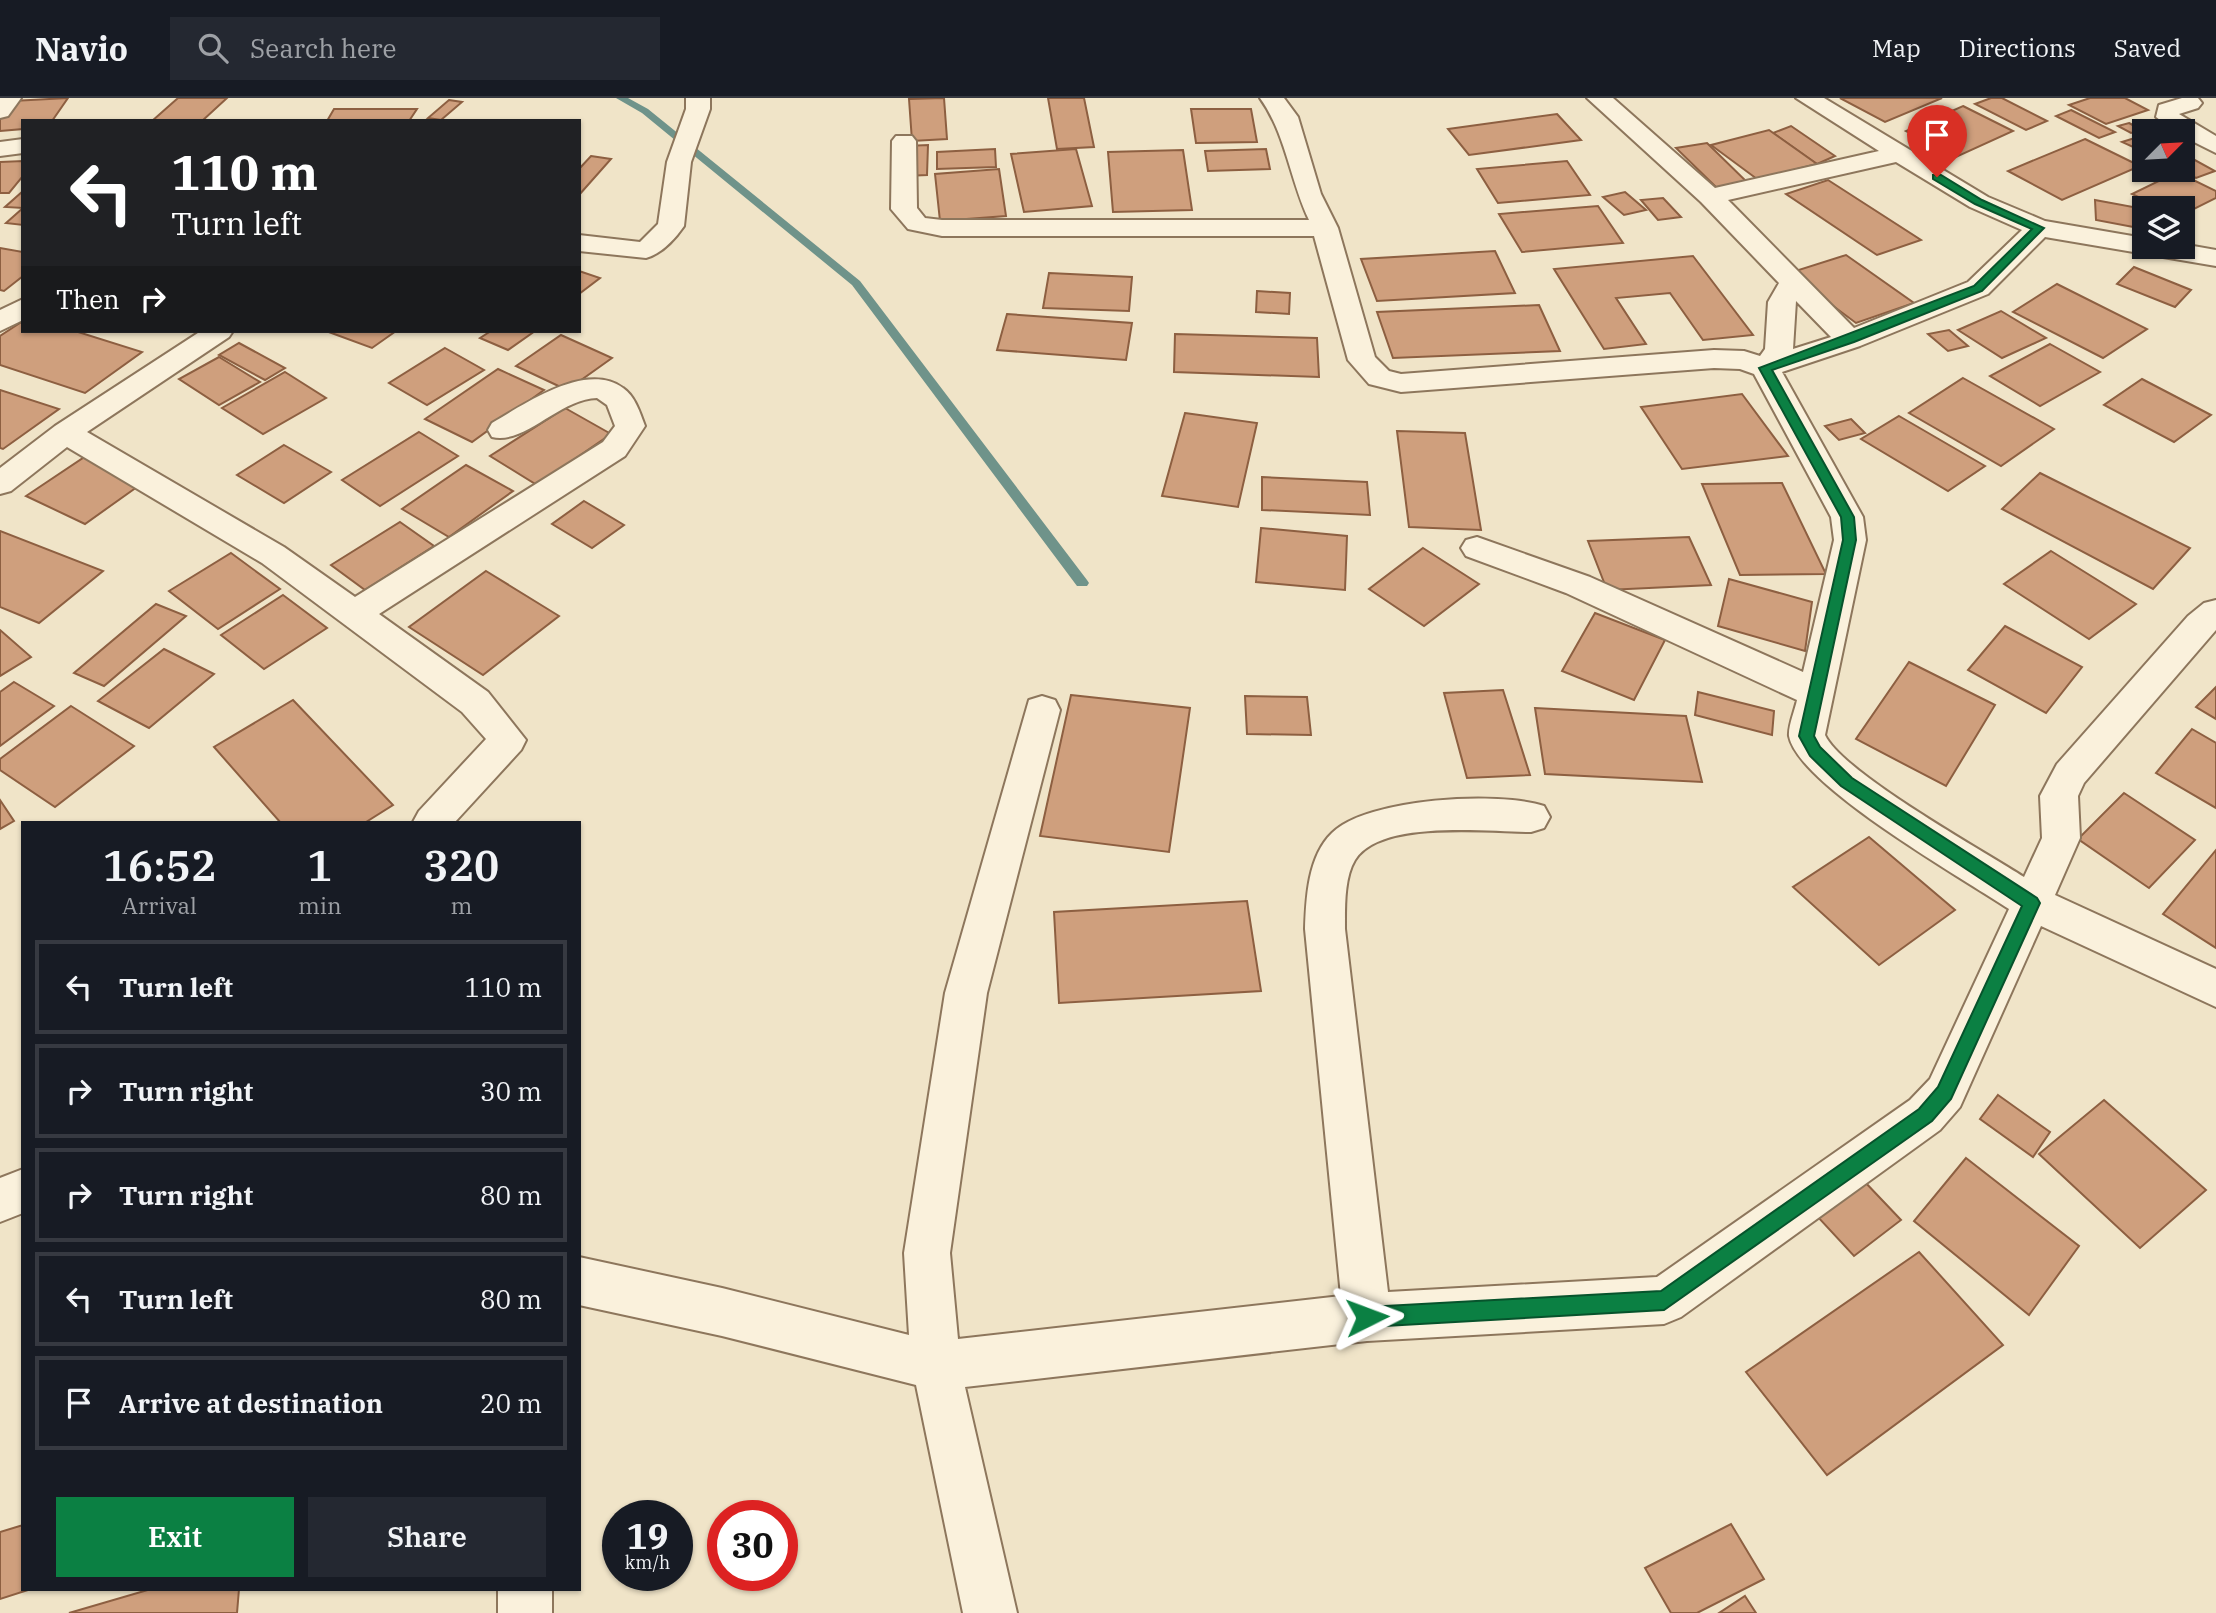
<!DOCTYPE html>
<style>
:root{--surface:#171b24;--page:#242831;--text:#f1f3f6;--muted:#9ea1a6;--line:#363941;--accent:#0b8043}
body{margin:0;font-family:"IBM Plex Serif",serif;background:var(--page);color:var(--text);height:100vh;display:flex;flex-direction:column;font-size:26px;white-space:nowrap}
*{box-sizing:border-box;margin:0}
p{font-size:23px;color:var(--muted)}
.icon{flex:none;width:38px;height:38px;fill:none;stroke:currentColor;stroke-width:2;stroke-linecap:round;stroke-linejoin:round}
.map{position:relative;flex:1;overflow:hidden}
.drawer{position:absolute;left:21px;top:723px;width:560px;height:770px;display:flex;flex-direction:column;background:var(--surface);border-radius:0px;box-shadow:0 2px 5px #0004}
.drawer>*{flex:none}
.top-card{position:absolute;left:21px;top:21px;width:560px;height:214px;border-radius:0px;box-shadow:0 2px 5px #0004;background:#202124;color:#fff;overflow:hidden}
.needle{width:46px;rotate:66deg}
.buttons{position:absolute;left:2132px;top:21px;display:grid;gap:14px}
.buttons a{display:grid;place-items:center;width:63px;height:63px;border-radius:0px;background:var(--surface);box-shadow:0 2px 5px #0004;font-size:35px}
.speed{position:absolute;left:602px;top:1402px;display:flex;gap:14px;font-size:35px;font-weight:700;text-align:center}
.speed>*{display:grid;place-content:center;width:91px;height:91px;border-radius:50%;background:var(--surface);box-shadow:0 2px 5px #0004;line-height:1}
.speed small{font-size:18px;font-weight:400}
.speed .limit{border:10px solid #d22;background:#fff;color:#111}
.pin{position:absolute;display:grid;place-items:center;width:60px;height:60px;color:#fff;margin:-72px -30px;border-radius:50% 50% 50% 0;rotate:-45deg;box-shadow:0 0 7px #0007}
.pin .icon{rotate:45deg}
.me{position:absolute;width:77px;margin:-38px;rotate:87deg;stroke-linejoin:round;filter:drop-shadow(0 0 5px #0008)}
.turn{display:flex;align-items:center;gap:24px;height:147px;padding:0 35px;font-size:32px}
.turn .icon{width:91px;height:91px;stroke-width:2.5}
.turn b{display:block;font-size:49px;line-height:60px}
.then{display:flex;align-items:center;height:66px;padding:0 35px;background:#0003;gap:14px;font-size:26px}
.eta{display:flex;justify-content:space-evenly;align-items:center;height:119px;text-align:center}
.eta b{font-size:42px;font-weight:600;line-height:49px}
.cta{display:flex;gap:14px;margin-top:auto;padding:14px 35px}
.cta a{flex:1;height:80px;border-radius:0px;background:var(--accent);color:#fff;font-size:28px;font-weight:600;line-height:80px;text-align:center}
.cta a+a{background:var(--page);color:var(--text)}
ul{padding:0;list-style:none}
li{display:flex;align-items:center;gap:21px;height:94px;margin:0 14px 10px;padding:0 21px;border:4px solid var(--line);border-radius:0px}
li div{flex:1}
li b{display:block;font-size:26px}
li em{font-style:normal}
header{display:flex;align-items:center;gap:42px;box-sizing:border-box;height:98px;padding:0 35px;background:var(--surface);border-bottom:2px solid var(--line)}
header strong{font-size:33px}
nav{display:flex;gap:38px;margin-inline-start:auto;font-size:24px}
.search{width:490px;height:63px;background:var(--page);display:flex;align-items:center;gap:18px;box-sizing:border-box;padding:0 24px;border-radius:0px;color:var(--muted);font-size:26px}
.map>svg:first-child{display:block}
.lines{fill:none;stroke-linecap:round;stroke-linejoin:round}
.stream{fill:#6f938a;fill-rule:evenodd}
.building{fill:#cf9f7d;stroke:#8d5f41;stroke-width:2}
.minor-casing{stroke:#8d765c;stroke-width:4}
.minor{fill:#faf1dc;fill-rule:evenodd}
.route{fill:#0b8043;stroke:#07532c;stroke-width:2}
</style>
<header>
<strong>Navio</strong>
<div class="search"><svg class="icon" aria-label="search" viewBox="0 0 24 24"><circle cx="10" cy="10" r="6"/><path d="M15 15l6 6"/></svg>Search here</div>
<nav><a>Map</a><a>Directions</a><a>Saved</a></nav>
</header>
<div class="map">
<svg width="2216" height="1515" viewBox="0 0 2216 1515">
<rect width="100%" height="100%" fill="#f0e4c8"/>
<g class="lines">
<path class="stream" d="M616,0H628L648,11L860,183L1087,482L1089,485L1087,488H1077L852,187L642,15Z"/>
</g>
<g class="building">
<path d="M68,0L52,23H23V31L0,33V19L12,3Z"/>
<path d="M178,0H227L202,23H152Z"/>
<path d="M944,0L947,41L912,43L909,1Z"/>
<path d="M1048,0H1084L1094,49L1057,51Z"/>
<path d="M1840,0H1942L1885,24Z"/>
<path d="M1991,0H2002L2047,23L2026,32L1975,6Z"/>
<path d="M2090,0H2125L2148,12L2106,26L2069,7Z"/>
<path d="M449,2L462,4L441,22L428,20Z"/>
<path d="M1963,8L2013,33L1956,59L1906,33Z"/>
<path d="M334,11H417L409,23H327Z"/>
<path d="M1191,11H1251L1257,44L1196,45Z"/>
<path d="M2071,12L2115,34L2099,40L2056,18Z"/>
<path d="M1557,16L1581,42L1469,57L1448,31Z"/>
<path d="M2129,25L2142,32L2131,35L2118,28Z"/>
<path d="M1791,28L1835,58L1817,66L1773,35Z"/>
<path d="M1769,32L1817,66L1757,81L1711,47Z"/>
<path d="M2144,37V54L2122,44Z"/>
<path d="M2085,41L2140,68L2062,102L2008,73Z"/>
<path d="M1707,45L1749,86L1718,91L1676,50Z"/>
<path d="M928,47L927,77L905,78L906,48Z"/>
<path d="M995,51L996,69L937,71V54Z"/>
<path d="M1076,51L1092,108L1024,114L1011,56Z"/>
<path d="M1266,51L1270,71L1208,73L1205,53Z"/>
<path d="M1183,52L1192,112L1113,114L1108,54Z"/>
<path d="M2182,55L2215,73L2196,80L2179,72H2182Z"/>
<path d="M591,58L611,61L579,97V71Z"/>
<path d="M23,63V78L9,95H0V64Z"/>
<path d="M1567,63L1590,97L1498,105L1477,71Z"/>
<path d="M999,71L1006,118L940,123L935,76Z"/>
<path d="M2177,74L2216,93V100L2182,117V110H2161L2132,96Z"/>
<path d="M1828,82L1921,142L1877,157L1786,96Z"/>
<path d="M23,93V110L5,109Z"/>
<path d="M1625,94L1646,112L1624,117L1603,99Z"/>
<path d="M1663,100L1681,119L1658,122L1641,102Z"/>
<path d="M2095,102L2144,111V131L2096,122Z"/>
<path d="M1598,108L1623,145L1522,154L1499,116Z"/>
<path d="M23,110V127L6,125Z"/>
<path d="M0,150L23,154V178L4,193L0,192Z"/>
<path d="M1495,153L1515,195L1377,203L1361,161Z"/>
<path d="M1846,157L1914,205L1856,225L1789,175Z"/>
<path d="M1693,158L1753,237L1703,242L1670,195L1616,200L1646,246L1604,251L1554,171Z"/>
<path d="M2134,169L2191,192L2175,209L2117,186Z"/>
<path d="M579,173L600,180L579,196Z"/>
<path d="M1049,175L1132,179L1129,213L1043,210Z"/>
<path d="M2057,186L2147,231L2103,260L2013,214Z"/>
<path d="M1257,193L1290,195L1289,216L1256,214Z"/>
<path d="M1539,207L1560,253L1393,260L1377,214Z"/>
<path d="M2001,213L2046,240L2002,260L1958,232Z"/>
<path d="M1007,216L1132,225L1126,262L997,252Z"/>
<path d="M23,223V233H75L142,254L85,295L0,267V238Z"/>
<path d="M1949,232L1968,248L1948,253L1928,236Z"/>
<path d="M326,233H396L372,250Z"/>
<path d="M491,233H535L508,252L480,240Z"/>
<path d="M1175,236L1317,240L1319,279L1174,274Z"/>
<path d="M561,237L612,260L567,292L516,268Z"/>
<path d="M239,245L285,270L265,282L219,257Z"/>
<path d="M2050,246L2100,274L2040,308L1990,278Z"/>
<path d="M445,250L484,272L427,307L389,285Z"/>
<path d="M219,259L260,284L219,307L179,281Z"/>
<path d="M498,271L544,292L472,344L425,321Z"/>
<path d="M285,274L326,300L263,336L222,310Z"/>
<path d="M1963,280L2054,331L2001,368L1909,315Z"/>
<path d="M2142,281L2211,317L2174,344L2104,307Z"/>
<path d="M0,292L59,311L3,351L0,350Z"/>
<path d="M1742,296L1788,358L1682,371L1641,309Z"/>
<path d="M565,310L611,336L537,387L490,358Z"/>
<path d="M1185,315L1257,325L1238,409L1162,398Z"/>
<path d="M1899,318L1985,368L1948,393L1861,341Z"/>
<path d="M1851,321L1865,335L1839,342L1825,328Z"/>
<path d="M1397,333L1465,335L1481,432L1409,429Z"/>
<path d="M419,334L458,358L380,408L342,382Z"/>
<path d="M284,347L331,374L284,405L237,377Z"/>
<path d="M86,358L144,384L85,426L26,398Z"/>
<path d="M466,367L513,393L449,439L402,411Z"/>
<path d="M2040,375L2190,450L2153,491L2002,411Z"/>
<path d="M1262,379L1367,384L1370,417L1262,412Z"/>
<path d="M1782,385L1826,476L1740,477L1702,386Z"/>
<path d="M584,403L624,427L592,450L552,426Z"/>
<path d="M400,424L434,448L365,492L331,467Z"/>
<path d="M1261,430L1347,438L1345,492L1256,484Z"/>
<path d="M0,433L103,473L39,525L0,509Z"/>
<path d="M1689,439L1711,487L1607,492L1588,443Z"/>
<path d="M1423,450L1479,486L1424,528L1369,491Z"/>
<path d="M2051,453L2136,506L2089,541L2004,486Z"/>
<path d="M231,455L280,491L218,531L169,493Z"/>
<path d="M486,473L559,518L483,577L409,529Z"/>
<path d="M1729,481L1812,504L1805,553L1718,528Z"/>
<path d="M283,497L327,530L264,571L221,537Z"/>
<path d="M156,506L186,518L104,588L74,575Z"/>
<path d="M1595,515L1665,542L1634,602L1562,573Z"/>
<path d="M2005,528L2082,569L2046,615L1968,572Z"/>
<path d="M0,532L31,559L0,578Z"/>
<path d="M164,551L214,576L149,630L98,603Z"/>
<path d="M1909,564L1995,607L1946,688L1856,641Z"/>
<path d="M14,584L54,608L0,648V594Z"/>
<path d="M2216,589V621L2196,609Z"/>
<path d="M1503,592L1530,677L1467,680L1444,595Z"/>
<path d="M1698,594L1774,613L1772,637L1695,617Z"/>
<path d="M1071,597L1190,610L1169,754L1040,738Z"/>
<path d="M1245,598L1307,599L1311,637L1247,636Z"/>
<path d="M293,602L393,707L366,724H280L214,649Z"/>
<path d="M71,608L134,648L55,709L0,672V661Z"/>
<path d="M1535,610L1686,618L1702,684L1545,676Z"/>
<path d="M2192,631L2216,645V710L2156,675Z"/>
<path d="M2124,695L2195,742L2149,790L2078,741Z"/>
<path d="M0,702L14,723L0,731Z"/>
<path d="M1869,739L1955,812L1879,867L1793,789Z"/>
<path d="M2216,752V850L2163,816Z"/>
<path d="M1247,803L1261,893L1059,905L1054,814Z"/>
<path d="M1998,997L2050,1034L2033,1059L1980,1021Z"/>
<path d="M2104,1002L2206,1092L2140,1150L2039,1056Z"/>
<path d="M1966,1060L2079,1148L2029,1217L1914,1123Z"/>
<path d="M1863,1082L1901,1122L1854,1158L1816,1117Z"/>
<path d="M1919,1154L2003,1247L1827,1377L1746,1274Z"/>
<path d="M1731,1426L1764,1481L1697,1515H1671L1645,1470Z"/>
<path d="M23,1427V1491H31L0,1501V1434Z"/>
<path d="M151,1491H239L237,1515H69Z"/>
<path d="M1745,1498L1756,1515H1719Z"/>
</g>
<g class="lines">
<g class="minor-casing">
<g id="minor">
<path d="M0,0H21L8,18L0,20Z"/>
<path d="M686,0H710V11L691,64L684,128C675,141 661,156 646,160L579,153V137L640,144L658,126L667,64L686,11Z"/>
<path d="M1260,0H1284L1298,19L1321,96L1338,130L1375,259L1389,273L1401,276L1714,252L1744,253L1760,258L1765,251L1768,204L1779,185L1701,104L1587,0H1613L1715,90L1879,53L1796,0H1824L1988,99L2045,123L2144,140V149L2182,146L2216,152V168L2045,139L1988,196L1860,248L1782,274L1863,419L1866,442L1825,637C1843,675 1982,752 2024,779L2042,740L2040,698L2057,666L2188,518L2204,505L2216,502V532L2084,685L2078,698L2080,740L2055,797L2216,871V909L2041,828L1960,1009L1940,1032L1681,1219L1664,1226L1367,1243L965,1289L1017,1515H963L916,1287L722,1238L579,1207V1159L722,1190L909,1237L904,1155L945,895L1029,602L1042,598L1055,602L1060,612L987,895L950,1155L958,1241L1341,1198L1305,831C1306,800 1308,758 1332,735C1367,700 1499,693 1544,708L1550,719L1544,730L1531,734C1489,734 1380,721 1355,762C1344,780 1345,810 1345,831L1388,1194L1657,1179L1910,1002L1930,981L2009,811C1964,781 1798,687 1789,638C1788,628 1795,612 1797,602L1566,495L1466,458L1461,450L1466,442L1477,439L1590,479L1803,574L1834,442L1831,419L1754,276L1740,271L1714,270L1401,294L1369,286L1348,262L1314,138H942L908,131L891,111L892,43L896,38H912L916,43L917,110L925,120L942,122H1309C1290,82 1286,36 1260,0ZM1896,64L1970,109L2022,132L1968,184L1854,230L1728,102ZM1796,203L1831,239L1793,251Z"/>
<path d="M2182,0H2198L2202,5L2198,10L2179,16L2216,38V55L2182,38V33H2175L2156,19L2159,7Z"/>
<path d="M23,41V55L0,58V44Z"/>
<path d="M23,201V222L0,233V212Z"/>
<path d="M201,233H233L229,239L87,334L284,449L355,499L603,344L615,328L607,307L597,300C559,301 525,347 492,339L488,332L492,325C525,306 586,263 623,290C635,298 640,315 645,328L625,358L379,516L488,594L526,642L521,652L455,724H413L419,713L486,641L462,614L262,465L67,349L11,393L0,396V370L55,328Z"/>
<path d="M23,1071V1115L0,1124V1080Z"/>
<rect x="498" y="1491" width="54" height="24"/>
</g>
</g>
<use href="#minor" class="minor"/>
</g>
<path class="route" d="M1933,77H1941L1982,102L2044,130L1982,193L1854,244L1772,272L1854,419L1856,442L1814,638L1820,649L1852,680L2037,800L2040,805L1951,1001L1932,1023L1664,1212L1367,1229L1360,1226L1357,1219L1360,1212L1367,1209L1661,1193L1919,1011L1938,989L2022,808L1841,688L1810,658L1799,638L1843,442L1841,419L1759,270L1974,188L2032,131L1975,106L1933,81Z"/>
</svg>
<div class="buttons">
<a><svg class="needle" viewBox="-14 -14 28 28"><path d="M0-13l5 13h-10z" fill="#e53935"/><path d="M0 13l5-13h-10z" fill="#9ea1a6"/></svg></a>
<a><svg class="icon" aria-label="layers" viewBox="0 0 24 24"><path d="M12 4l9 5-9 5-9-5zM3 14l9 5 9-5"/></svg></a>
</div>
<div class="speed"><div>19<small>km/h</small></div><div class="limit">30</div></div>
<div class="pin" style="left:1937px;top:79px;background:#d93025"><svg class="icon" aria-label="arrive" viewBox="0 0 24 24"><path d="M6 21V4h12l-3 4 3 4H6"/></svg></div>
<svg class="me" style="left:1367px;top:1219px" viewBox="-20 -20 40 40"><path d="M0-17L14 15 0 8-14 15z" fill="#0b8043" stroke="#fff" stroke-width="4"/></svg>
<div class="top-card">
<div class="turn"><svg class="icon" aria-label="left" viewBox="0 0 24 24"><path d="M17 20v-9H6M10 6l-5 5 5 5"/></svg><div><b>110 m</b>Turn left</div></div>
<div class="then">Then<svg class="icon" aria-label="right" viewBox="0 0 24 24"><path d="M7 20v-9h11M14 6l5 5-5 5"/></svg></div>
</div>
<section class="drawer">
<div class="eta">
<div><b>16:52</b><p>Arrival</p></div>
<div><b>1</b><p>min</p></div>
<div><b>320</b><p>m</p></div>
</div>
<ul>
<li><svg class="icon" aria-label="left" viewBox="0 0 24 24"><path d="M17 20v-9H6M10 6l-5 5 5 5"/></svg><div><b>Turn left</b></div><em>110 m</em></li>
<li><svg class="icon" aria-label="right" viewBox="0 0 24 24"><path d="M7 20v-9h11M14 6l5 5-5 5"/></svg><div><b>Turn right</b></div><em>30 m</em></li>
<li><svg class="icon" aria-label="right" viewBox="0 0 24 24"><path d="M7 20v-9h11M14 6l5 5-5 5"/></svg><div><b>Turn right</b></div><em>80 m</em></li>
<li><svg class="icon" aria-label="left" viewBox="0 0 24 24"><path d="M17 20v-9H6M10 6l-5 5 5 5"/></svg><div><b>Turn left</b></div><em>80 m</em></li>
<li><svg class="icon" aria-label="arrive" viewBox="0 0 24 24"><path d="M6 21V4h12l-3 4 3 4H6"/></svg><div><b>Arrive at destination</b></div><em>20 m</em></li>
</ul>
<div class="cta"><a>Exit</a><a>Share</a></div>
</section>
</div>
